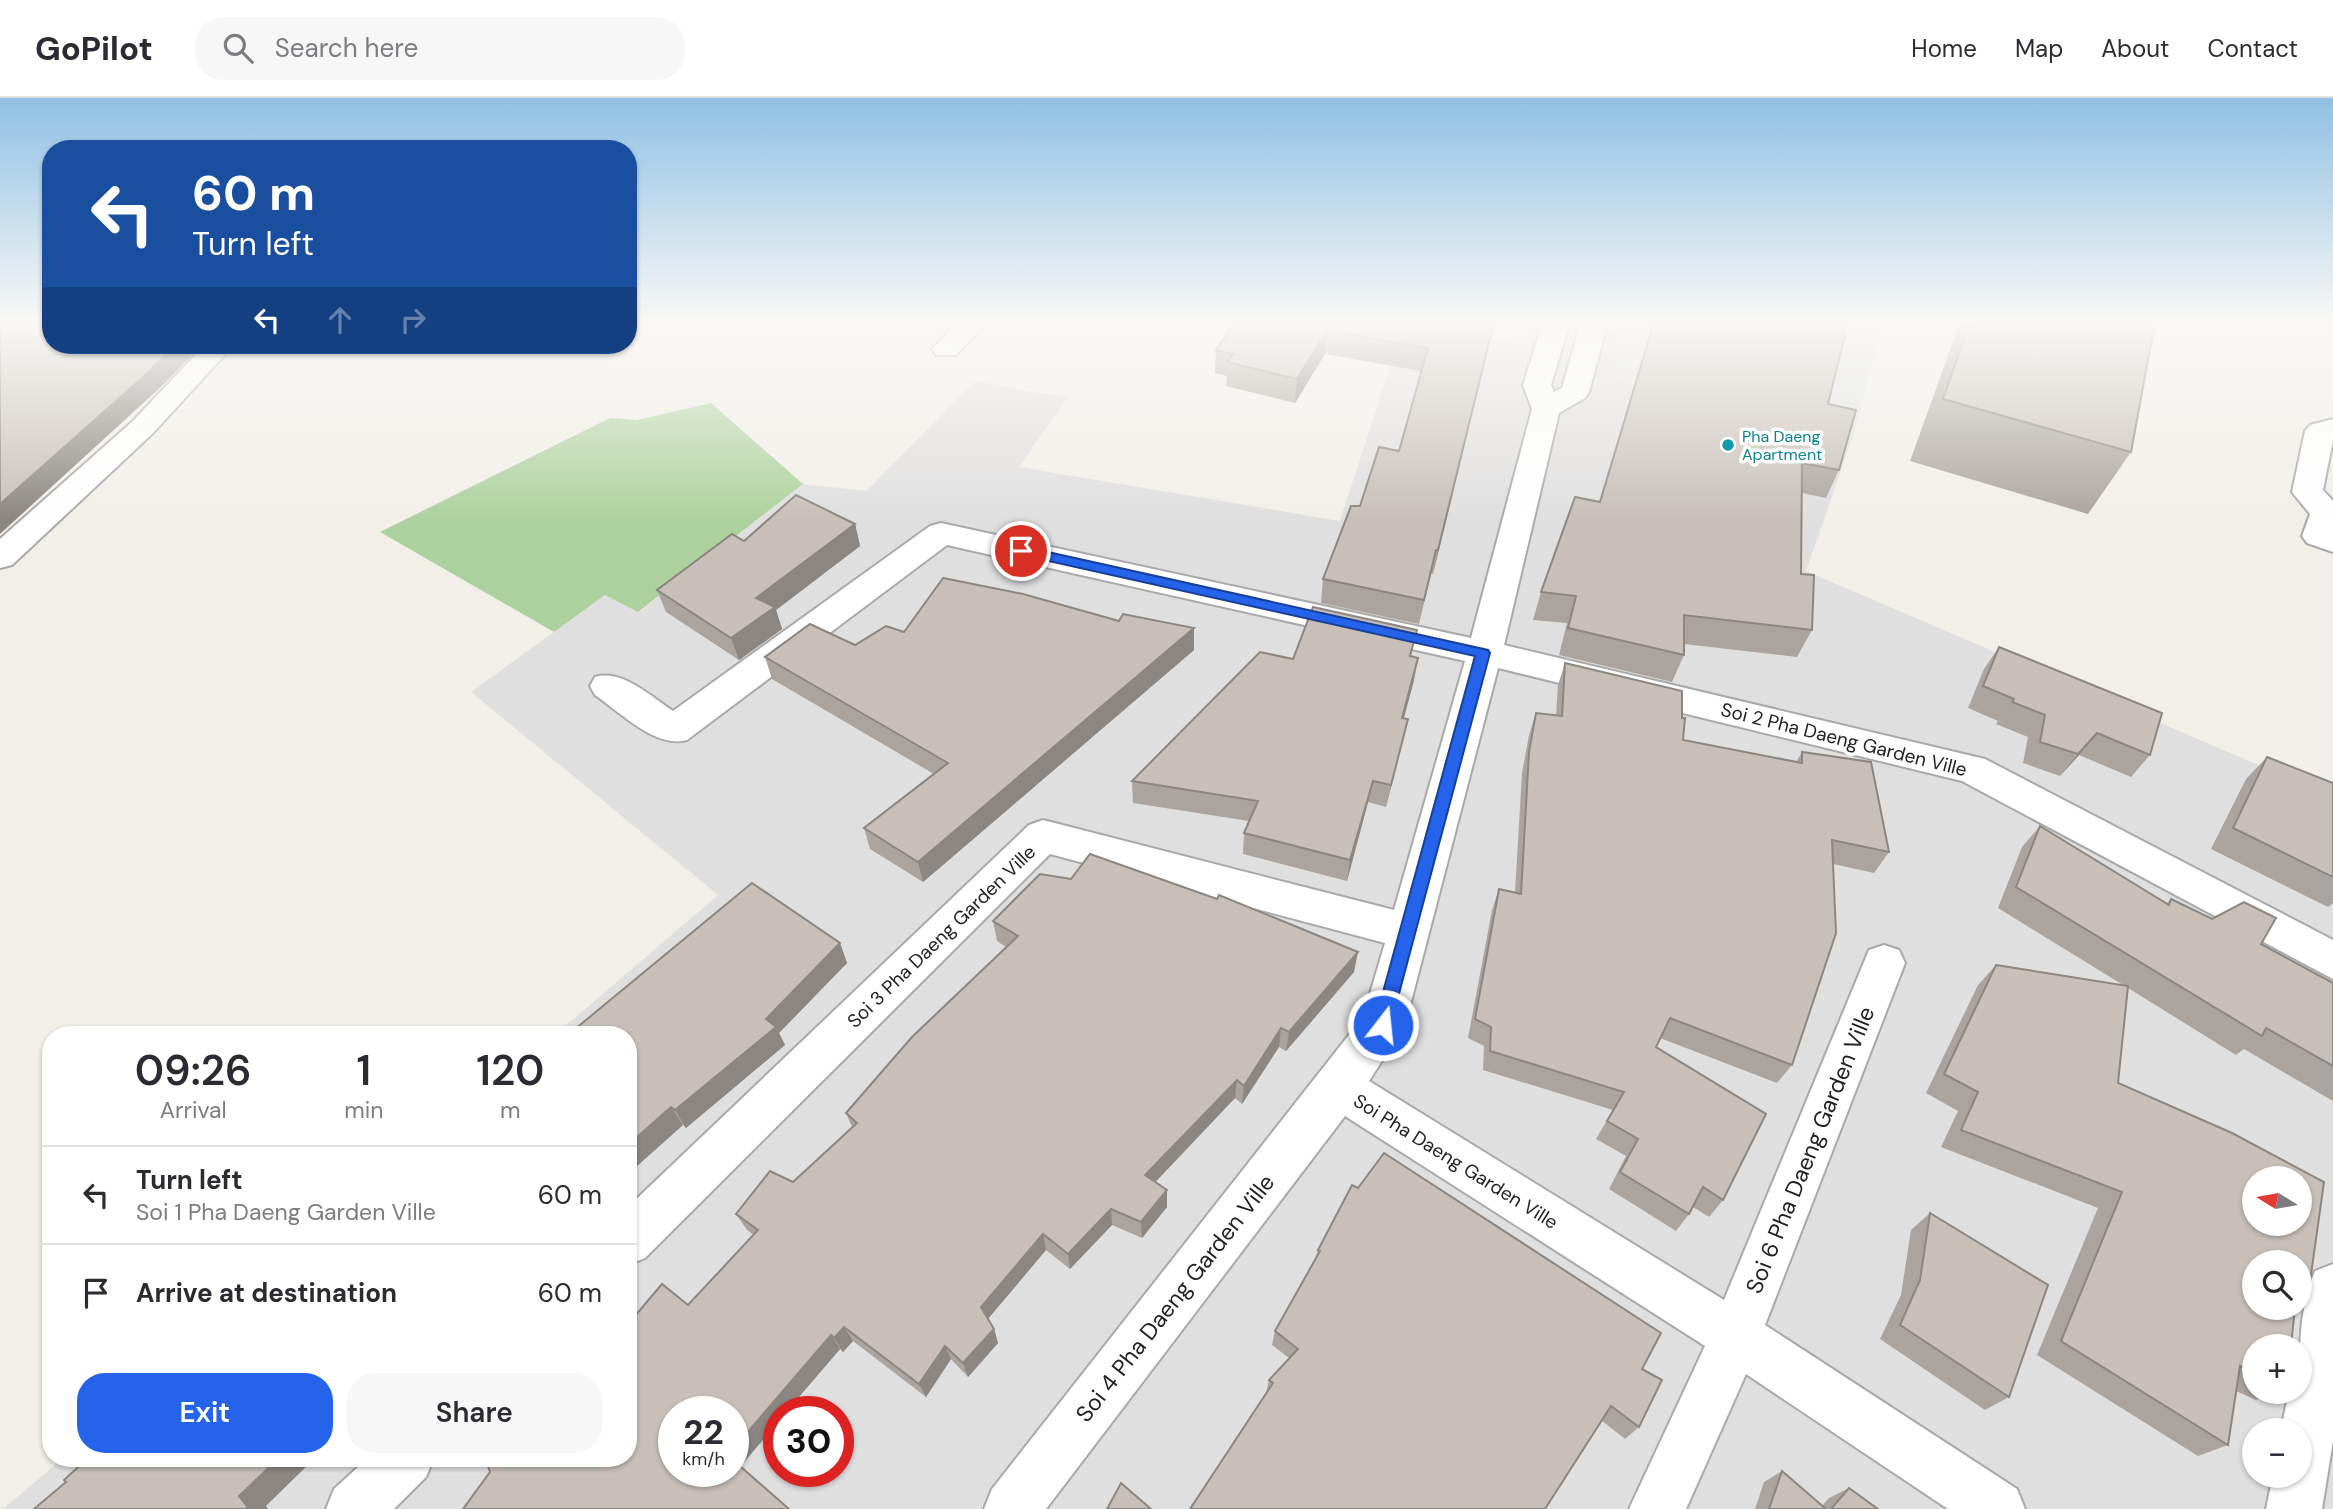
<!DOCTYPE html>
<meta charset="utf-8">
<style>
:root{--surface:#fff;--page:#f7f7f7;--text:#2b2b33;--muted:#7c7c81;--line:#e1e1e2;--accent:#2563eb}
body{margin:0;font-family:"DM Sans",sans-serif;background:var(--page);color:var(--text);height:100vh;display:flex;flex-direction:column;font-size:26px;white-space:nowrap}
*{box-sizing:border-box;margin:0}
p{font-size:23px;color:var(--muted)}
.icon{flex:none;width:38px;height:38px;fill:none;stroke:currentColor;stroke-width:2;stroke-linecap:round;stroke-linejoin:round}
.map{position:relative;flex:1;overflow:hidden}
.details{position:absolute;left:42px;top:928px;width:595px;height:441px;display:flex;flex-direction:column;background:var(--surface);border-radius:28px;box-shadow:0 2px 5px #0004}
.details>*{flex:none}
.guide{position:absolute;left:42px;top:42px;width:595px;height:214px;border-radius:28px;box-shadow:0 2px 5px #0004;background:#1a4fa0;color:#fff;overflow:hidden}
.needle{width:46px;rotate:281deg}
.buttons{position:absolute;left:2242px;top:1068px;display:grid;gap:14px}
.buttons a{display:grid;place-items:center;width:70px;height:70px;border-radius:50%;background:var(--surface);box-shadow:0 2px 5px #0004;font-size:35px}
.speed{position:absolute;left:658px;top:1298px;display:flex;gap:14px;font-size:35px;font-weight:700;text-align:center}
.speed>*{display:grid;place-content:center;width:91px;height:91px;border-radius:50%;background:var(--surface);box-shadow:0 2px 5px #0004;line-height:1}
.speed small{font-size:18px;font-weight:400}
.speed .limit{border:10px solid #d22;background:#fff;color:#111}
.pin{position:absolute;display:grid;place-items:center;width:60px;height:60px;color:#fff;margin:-30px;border:4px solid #fff;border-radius:50%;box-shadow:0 2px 7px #0007}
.me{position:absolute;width:77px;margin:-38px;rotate:16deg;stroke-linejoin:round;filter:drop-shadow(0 0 5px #0008)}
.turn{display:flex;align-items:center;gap:24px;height:147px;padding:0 35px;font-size:32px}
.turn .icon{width:91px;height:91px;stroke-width:2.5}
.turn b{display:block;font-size:49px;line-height:60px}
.lanes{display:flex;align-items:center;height:66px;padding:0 35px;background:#0003;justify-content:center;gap:35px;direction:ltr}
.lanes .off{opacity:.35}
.eta{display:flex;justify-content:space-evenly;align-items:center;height:119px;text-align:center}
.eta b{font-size:42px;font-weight:600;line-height:49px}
.cta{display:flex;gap:14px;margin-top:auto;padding:14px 35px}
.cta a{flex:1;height:80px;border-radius:28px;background:var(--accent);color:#fff;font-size:28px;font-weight:600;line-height:80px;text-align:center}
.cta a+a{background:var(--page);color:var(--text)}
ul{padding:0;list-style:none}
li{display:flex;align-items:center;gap:21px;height:98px;padding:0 35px;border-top:2px solid var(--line)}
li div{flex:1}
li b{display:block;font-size:26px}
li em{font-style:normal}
header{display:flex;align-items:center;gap:42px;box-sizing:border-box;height:98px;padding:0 35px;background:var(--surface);border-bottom:2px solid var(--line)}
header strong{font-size:33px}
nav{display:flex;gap:38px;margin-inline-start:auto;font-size:24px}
.search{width:490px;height:63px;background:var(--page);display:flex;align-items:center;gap:18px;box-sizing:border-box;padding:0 24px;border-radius:28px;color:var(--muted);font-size:26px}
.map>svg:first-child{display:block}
.residential{fill:#e0dfdf;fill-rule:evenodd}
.forest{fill:#add19e}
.parking{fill:#e2e2e2}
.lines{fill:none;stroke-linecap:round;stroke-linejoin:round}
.minor-casing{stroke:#a9a9a9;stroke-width:4}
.minor{fill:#fff;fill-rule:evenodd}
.wall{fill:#aba49e;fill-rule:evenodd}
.shaded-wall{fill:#8b8681}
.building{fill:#c7bfb8;stroke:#8b8681;stroke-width:2;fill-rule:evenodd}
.route{fill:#2563eb;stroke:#184099;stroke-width:2}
.culture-dot{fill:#0f9aa8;stroke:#fff;stroke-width:2.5}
.labels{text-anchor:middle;stroke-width:7;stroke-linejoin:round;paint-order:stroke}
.far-culture-label{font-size:16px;fill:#0d838f;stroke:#fff;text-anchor:start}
.street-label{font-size:19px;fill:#222;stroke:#fff}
.near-street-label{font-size:23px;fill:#222;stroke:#fff}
</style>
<header>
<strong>GoPilot</strong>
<div class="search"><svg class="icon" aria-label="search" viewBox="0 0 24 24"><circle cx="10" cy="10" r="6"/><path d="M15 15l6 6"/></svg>Search here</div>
<nav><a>Home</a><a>Map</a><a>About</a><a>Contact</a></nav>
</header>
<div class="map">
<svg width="2333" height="1411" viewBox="0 0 2333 1411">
<rect width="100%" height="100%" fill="#f2efe9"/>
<path class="residential" d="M1537,224H1558L1623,235L1613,280L1853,338L1806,473L2333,699V1411H3L63,1360H628V936H556L718,797L471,594L605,497L639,514L803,386L866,393L976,283L1067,300L1019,369L1340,423L1402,232L1529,247ZM2254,1080H2300V1125H2254ZM2254,1164H2300V1209H2254ZM2254,1248H2300V1293H2254ZM674,1314H733V1374H674ZM779,1314H838V1374H779ZM2254,1332H2300V1377H2254Z"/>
<path class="forest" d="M711,305L803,386L638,514L605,497L554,534L380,434L610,320L637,322Z"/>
<path class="parking" d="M1626,224H1883L1853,338L1613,280Z"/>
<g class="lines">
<g class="minor-casing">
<g id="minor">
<path d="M958,224H987L956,257H936L932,251Z"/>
<path d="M1543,224H1570L1551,287L1554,294L1562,290L1581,224H1608L1589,294L1585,300L1559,315L1504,547L1985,661L2333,842V881L1962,683L1498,570L1405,927L1369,983L1724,1202L1869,852L1884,847L1899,852L1905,865L1765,1227L2017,1391L2025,1411H1948L1746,1276L1686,1411H1629L1705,1248L1345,1018L1046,1411H984L992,1391L1363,919L1385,845L1050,756L645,1160L628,1167V1109L1029,727L1043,722L1394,812L1465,563L947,447L687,642C656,651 620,614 595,597L590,588L595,579C623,571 651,599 673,613L930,428L941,425L1471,540L1532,311L1523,287Z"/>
<path d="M205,247H234L153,335L12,467L0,470V441L133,323Z"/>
<path d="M2333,321V342L2323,392L2333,403V454L2307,445L2302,438L2310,416L2292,394L2305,333L2310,327Z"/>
<path d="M2333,1166V1343L2322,1411H2266L2273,1377H2300V1332H2281L2289,1293H2300C2300,1250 2298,1215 2315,1173Z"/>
<path d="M368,1360H434L426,1379L394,1411H326L334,1391Z"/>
</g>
</g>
<use href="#minor" class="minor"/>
</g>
<g class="wall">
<path d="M1235,224H1494L1433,476H1431L1419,526L1321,505L1323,481L1360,408L1399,353L1421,273L1325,256L1295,305L1226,288L1227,278L1215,275L1216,252Z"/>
<path d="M1653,224H1845L1842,236L1828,306L1839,372L1826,400L1802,395L1801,476L1812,532L1797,559L1684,546V557L1672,584L1559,557L1567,525L1533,522L1541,494L1600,404Z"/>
<path d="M1960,224H2155L2131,354L2088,416L1910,363Z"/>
<path d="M855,426L860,448L776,512L782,531L739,562L666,514L657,492L744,443Z"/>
<path d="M904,534L1194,552L923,784L870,751L864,730L934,676L772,581L765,559L855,547Z"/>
<path d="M1999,549L2150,657L2131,679L2079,657L2060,678L2023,665L2028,639L1996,626L1998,623L1968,610L1984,571Z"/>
<path d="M1411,558L1414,582L1404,620L1408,621L1386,709L1368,704L1347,783L1243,756L1244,735L1249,723L1133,705L1132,683L1293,561Z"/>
<path d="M1565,565L1683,642L1796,664L1802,654L1889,754L1874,775L1833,766L1792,967L1777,985L1660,940L1656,949L1723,1102L1709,1119L1693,1109L1689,1116L1676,1133L1609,1091L1626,1058L1596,1041L1613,1012L1483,972L1484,948L1468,940L1492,812L1499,791L1515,794L1522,675L1529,637L1536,615L1556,618L1558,587Z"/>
<path d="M2267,659L2333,685V805L2328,809L2211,751L2246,681Z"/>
<path d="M2040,728L2167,805L2171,801L2212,821L2244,804L2276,820L2261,846L2333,885V1003L2244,951L2236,957L2128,890L2118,985L2232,1035L2324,1084L2309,1191L2300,1195V1164H2254V1209H2295L2291,1248H2254V1293H2278L2256,1302L2236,1293L2228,1347L2198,1358L2037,1257L2098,1110L1941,1049L1958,1013L1926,995L1978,887L1996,867L2123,887L1998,810L2022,749ZM2254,1080H2300V1125H2254Z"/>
<path d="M993,823L1354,874L1286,953L1279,949L1242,1006L1235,1000L1155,1084L1167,1109L1142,1140L1112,1127L1070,1171L1046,1152L988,1221L994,1231L998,1245L968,1279L951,1261L926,1299L853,1243L843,1254L840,1251L786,1314H779V1323L740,1368L628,1360L688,1207L754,1137L747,1132L736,1116L793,1084L852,1029L846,1015L1006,849L997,843Z"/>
<path d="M840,845L847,865L779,935L785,947L686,1030L683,1027L628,1076V936Z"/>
<path d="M1930,1115L2009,1299L1985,1312L1880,1241L1901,1197L1911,1132Z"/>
<path d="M1318,1152L1642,1271L1639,1329L1625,1341L1601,1322L1266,1295L1269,1282L1289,1260L1272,1247L1275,1233L1315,1161Z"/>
<path d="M1782,1373L1822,1408L1829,1400L1849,1390L1878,1411H1755L1764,1384Z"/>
</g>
<g class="shaded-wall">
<path d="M1494,224L1433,476L1438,452Z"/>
<path d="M1327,232L1325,256L1295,305L1297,281Z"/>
<path d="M175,247H202L163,287L0,436V406Z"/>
<path d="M855,426L860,448L776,512L782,531L739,562L731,540L756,500Z"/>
<path d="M1194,530V552L923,784L918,764Z"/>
<path d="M1418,560L1414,582L1398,641L1402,620Z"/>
<path d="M1408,621L1403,642L1386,709L1391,687Z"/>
<path d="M2097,635L2079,657L2060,678L2078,656Z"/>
<path d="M1373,683L1368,704L1347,783L1350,762Z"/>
<path d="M840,845L847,865L779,935L785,947L686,1030L675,1012Z"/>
<path d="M1358,854L1354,874L1286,953L1289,934Z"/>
<path d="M1281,930L1279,949L1242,1006L1244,988Z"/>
<path d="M1237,982L1235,1000L1146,1094L1145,1077Z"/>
<path d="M671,1009L683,1027L628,1076V1047Z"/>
<path d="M1167,1092V1109L1142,1140L1141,1124Z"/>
<path d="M1111,1111L1112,1127L1070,1171L1068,1156Z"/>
<path d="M1043,1136L1046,1152L986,1223L981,1209Z"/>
<path d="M844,1229L853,1243L843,1254L834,1240Z"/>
<path d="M994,1231L998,1245L968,1279L963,1265Z"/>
<path d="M831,1237L840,1251L786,1314H779V1323L740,1369L733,1363V1351Z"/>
<path d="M945,1248L951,1261L926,1299L919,1286Z"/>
<path d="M279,1360H315L266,1408L268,1411H245L239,1398Z"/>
</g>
<g class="building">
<path d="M0,224H51V247H175L152,271L0,406Z"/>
<path d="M1235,224H1494L1438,452H1436L1424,502L1323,481L1351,408H1360L1379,349L1399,353L1428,250L1327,232L1297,281L1227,264L1233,256L1216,252Z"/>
<path d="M1654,224H1845L1842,236L1845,237L1828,306L1856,312L1839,372L1802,365L1801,476L1814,477L1812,532L1684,517V557L1568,530L1576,498L1541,494L1575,399L1600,404Z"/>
<path d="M1970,224H2155L2131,354L1943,301Z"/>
<path d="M796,397L855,426L756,500L775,509L731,540L657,492L732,436L744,443Z"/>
<path d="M943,480L1023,496L1119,523L1123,516L1194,530L918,764L864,730L948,665L765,559L810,526L855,547L886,528L904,534Z"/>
<path d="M1313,509L1417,532L1410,558L1418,560L1402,620L1408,621L1391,687L1373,683L1350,762L1244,735L1258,703L1132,683L1260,554L1293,561Z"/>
<path d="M1999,549L2162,615L2150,657L2097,635L2078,656L2040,644L2045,617L2012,604L2014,601L1983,588Z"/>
<path d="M1565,565L1682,593V620H1685L1683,642L1802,665V654L1871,664L1889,754L1832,742L1836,835L1792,967L1670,920L1656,949L1766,1016L1723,1102L1703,1089L1689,1116L1620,1074L1638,1041L1607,1023L1624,994L1490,953L1491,929L1475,921L1499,791L1521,796L1529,654L1536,615L1562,618Z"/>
<path d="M2267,659L2333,685V779L2233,730Z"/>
<path d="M2040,728L2169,807L2171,801L2212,821L2244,804L2276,820L2261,846L2333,885V968L2266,930L2262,938L2016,789Z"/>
<path d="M1090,756L1217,801L1219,797L1358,854L1289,934L1281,930L1244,988L1237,982L1145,1077L1167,1092L1141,1124L1111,1111L1068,1156L1043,1136L981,1209L994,1231L963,1265L945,1248L919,1286L844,1229L834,1240L831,1237L733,1351V1314H674V1374H733V1362L789,1411H463L490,1374L488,1368L495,1360H628V1249L633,1243L628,1237V1226L662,1186L688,1207L758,1132L736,1116L770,1073L793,1084L857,1025L846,1015L912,939L1018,838L993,823L1040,776L1071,781Z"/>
<path d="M752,785L840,845L766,921L776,929L675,1012L671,1009L628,1047V936H569Z"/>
<path d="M1996,867L2128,888L2118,985L2232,1035L2324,1084L2309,1191L2300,1186V1164H2254V1209H2295L2291,1248H2254V1274L2240,1268L2228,1347L2061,1243L2122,1094L1961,1032L1978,994L1944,976ZM2254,1080H2300V1125H2254Z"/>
<path d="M1384,1055L1661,1235L1642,1271L1662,1282L1639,1329L1611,1308L1545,1411H1190L1273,1285L1269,1282L1298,1251L1275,1233L1320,1153L1318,1152L1352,1087L1358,1090Z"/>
<path d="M1930,1115L2048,1187L2009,1299L1900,1227L1920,1182Z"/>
<path d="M88,1360H279L239,1398L248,1409L245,1411H34L66,1384L64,1382Z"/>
<path d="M1782,1373L1826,1411H1769Z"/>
<path d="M1121,1385L1151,1411H1107Z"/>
<path d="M1849,1390L1878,1411H1831Z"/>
</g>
<linearGradient id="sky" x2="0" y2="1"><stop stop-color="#8fc0e4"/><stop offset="0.53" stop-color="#f9f8f5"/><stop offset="1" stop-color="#f9f8f5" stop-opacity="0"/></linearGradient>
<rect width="2333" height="422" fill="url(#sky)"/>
<path class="route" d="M1021,448L1488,552L1490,555L1389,933H1376L1374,927L1475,558L1017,456V449Z"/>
<circle class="culture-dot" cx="1728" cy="347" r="7"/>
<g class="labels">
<g class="far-culture-label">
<text x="1742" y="344">Pha Daeng<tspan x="1742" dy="18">Apartment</tspan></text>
</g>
<g class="street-label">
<text transform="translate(1844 641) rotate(14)" y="7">Soi 2 Pha Daeng Garden Ville</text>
<text transform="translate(941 838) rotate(-44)" y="7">Soi 3 Pha Daeng Garden Ville</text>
<text transform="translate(1456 1063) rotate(32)" y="7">Soi Pha Daeng Garden Ville</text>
</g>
<g class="near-street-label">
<text transform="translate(1810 1052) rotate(-68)" y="8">Soi 6 Pha Daeng Garden Ville</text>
<text transform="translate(1175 1200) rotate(-52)" y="8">Soi 4 Pha Daeng Garden Ville</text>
</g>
</g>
</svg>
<div class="buttons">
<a><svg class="needle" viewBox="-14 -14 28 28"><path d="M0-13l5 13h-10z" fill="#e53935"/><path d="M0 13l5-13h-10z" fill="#7c7c81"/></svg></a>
<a><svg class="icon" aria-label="search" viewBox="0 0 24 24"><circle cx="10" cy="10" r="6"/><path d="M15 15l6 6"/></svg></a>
<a>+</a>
<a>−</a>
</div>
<div class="speed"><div>22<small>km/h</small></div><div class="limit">30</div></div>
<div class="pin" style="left:1021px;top:453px;background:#d93025"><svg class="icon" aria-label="arrive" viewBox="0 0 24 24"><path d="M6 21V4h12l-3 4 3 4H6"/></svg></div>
<svg class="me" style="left:1383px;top:927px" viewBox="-20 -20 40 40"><circle r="17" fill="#2563eb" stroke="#fff" stroke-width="3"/><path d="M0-11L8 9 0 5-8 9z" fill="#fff"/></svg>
<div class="guide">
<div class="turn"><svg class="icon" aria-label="left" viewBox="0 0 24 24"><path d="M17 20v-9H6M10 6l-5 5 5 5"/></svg><div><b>60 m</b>Turn left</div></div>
<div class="lanes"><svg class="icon" aria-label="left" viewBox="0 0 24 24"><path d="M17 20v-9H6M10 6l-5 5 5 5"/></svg><svg class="icon off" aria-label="ahead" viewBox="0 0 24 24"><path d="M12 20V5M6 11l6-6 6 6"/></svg><svg class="icon off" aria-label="right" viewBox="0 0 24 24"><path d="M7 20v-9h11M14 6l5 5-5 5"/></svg></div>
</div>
<section class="details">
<div class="eta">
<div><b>09:26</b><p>Arrival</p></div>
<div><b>1</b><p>min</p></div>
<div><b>120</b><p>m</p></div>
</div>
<ul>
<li><svg class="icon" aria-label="left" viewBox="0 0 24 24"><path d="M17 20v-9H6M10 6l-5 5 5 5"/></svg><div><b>Turn left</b><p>Soi 1 Pha Daeng Garden Ville</p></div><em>60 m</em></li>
<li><svg class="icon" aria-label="arrive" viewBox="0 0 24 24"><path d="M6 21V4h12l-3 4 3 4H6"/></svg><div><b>Arrive at destination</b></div><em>60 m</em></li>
</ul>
<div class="cta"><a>Exit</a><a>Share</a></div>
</section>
</div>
